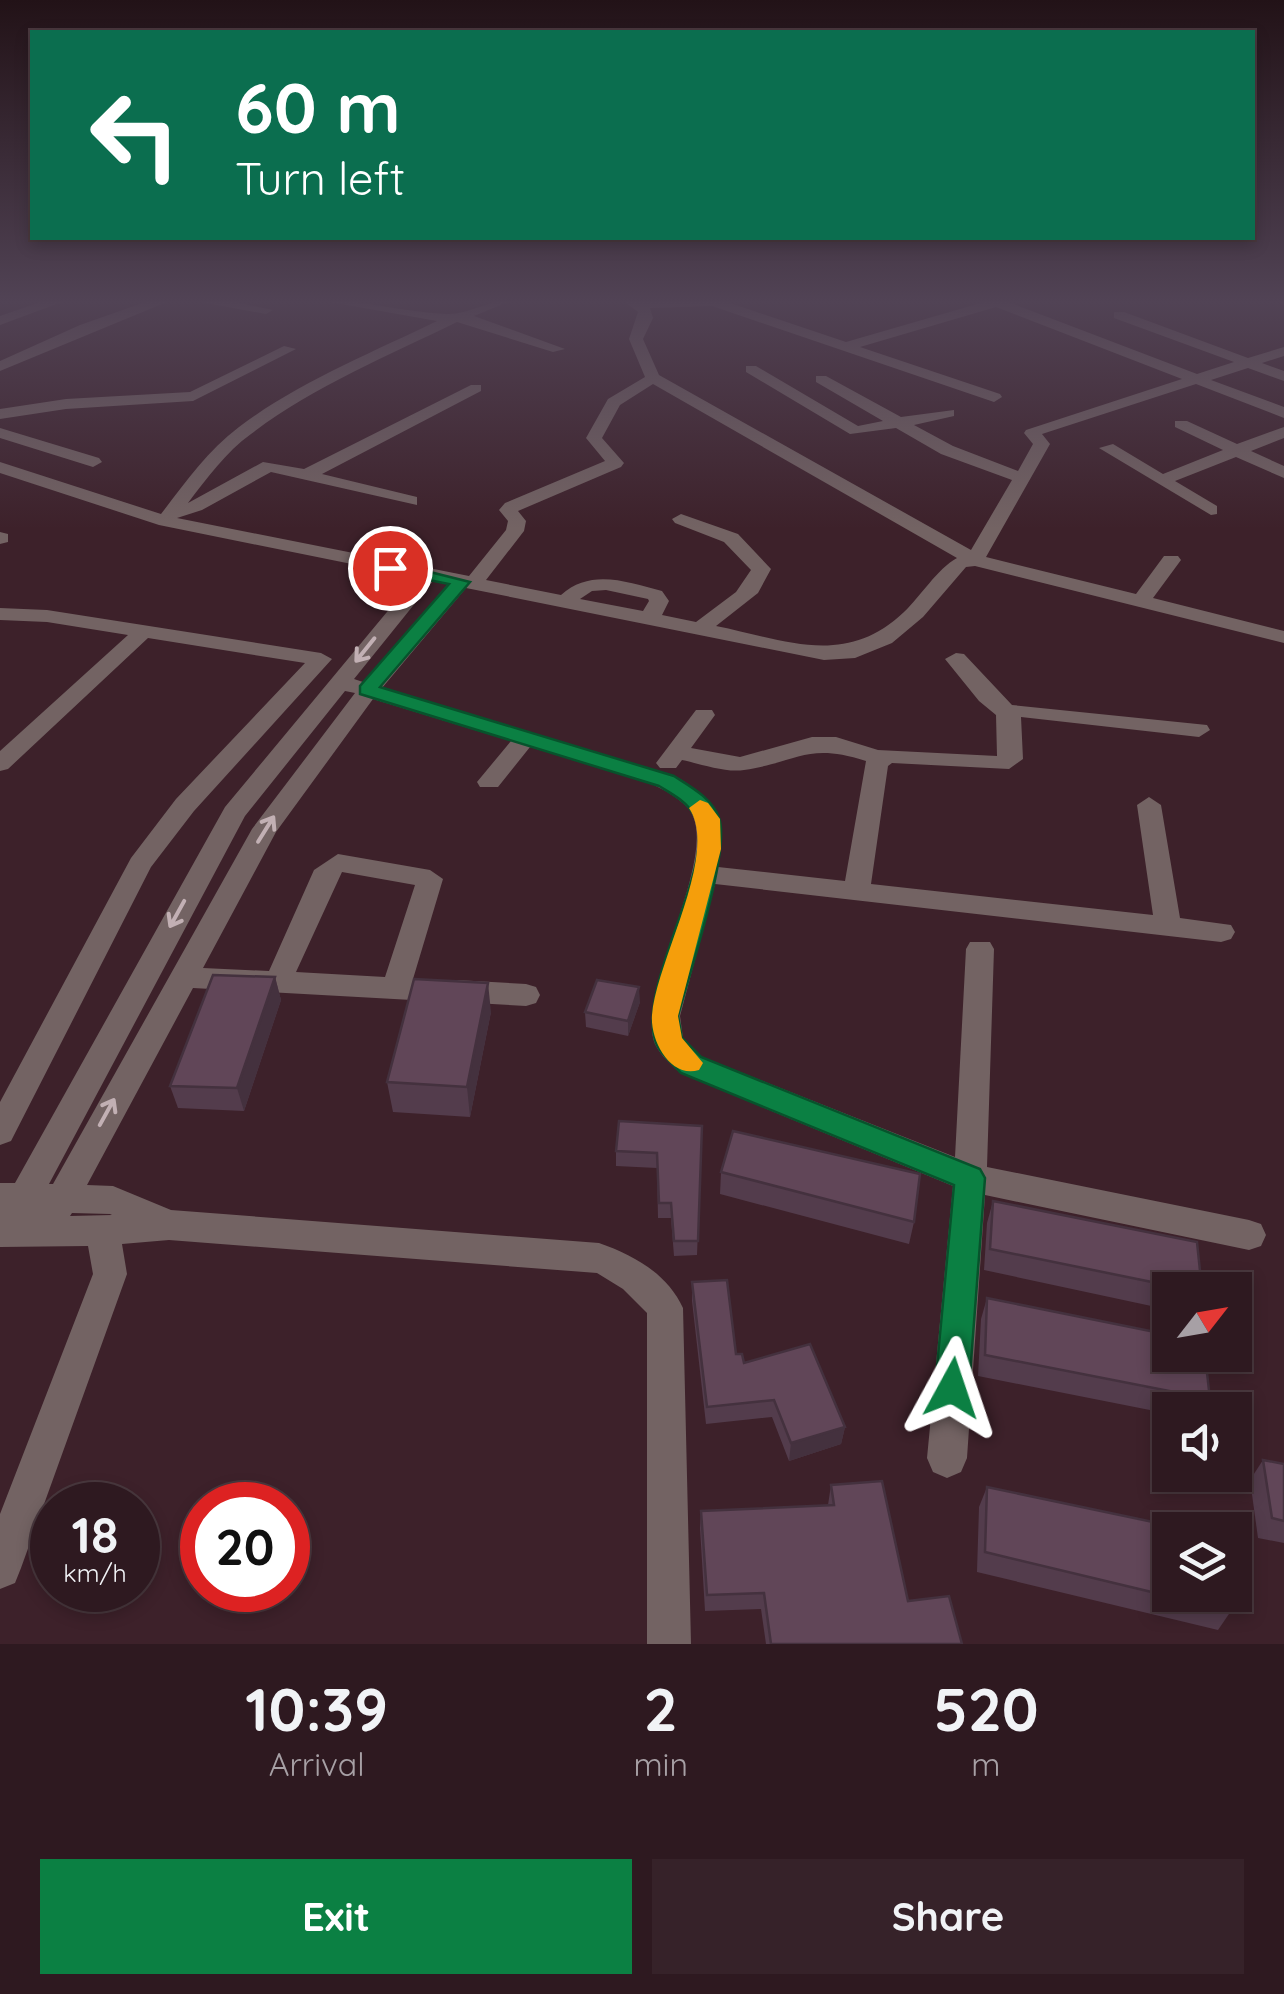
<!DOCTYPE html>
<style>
:root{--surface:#2e1920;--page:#362229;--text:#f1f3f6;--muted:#a7a0a5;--line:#49383e;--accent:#0b8043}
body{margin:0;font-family:Quicksand,sans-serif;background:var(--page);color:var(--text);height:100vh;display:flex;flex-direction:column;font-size:38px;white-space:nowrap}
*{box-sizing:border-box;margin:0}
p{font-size:32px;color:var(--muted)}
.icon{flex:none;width:55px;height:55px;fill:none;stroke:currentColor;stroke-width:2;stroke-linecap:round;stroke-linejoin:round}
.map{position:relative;height:1644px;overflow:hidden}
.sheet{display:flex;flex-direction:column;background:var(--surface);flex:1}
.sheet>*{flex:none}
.banner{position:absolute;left:30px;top:30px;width:1225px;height:210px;border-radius:0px;box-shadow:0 5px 15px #0003,0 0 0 2px var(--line);background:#0b6e4f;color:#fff;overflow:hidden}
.needle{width:65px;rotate:59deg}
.controls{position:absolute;left:1152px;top:1272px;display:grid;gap:20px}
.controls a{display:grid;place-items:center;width:100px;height:100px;border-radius:0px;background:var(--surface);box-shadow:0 5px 15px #0003,0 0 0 2px var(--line);font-size:50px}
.speed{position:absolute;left:30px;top:1482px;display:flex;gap:20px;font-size:50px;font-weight:700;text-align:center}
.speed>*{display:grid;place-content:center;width:130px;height:130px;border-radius:50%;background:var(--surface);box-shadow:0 5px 15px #0003,0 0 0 2px var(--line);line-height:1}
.speed small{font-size:25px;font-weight:400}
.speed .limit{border:15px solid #d22;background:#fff;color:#111}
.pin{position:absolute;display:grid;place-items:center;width:85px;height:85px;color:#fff;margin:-42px;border:5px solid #fff;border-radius:50%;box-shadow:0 2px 10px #0007}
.me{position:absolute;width:110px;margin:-55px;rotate:5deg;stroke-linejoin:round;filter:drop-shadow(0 0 8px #0008)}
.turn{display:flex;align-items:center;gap:35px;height:210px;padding:0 40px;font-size:45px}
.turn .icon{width:130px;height:130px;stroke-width:2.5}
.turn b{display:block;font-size:70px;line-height:85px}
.eta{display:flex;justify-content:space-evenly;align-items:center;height:170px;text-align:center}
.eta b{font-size:60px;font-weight:800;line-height:70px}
.primary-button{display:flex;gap:20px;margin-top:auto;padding:20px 40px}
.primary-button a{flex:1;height:115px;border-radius:0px;background:var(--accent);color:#fff;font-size:40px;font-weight:800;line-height:115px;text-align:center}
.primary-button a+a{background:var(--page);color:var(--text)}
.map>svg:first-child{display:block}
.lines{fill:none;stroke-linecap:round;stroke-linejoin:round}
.minor{fill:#736363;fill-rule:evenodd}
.wall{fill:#533c4c}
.shaded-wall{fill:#44313e}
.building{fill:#614658;stroke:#44313e;stroke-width:2.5}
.oneway{stroke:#c2b0b4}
.route{fill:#0b8043;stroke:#07532c;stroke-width:2.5}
.slow{fill:#f59e0b}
</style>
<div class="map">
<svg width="1284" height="1644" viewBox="0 0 1284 1644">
<rect width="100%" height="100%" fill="#3d212a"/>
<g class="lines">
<g class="minor">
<path d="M49,299H70L0,325V316Z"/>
<path d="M154,299H174L0,371V361L80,325Z"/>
<path d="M184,299H220L273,310L266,314Z"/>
<path d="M313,299C359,299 402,312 446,314C469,315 491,299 515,299L474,316L565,349L553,352L457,322C388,356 312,387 251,434C226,452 207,478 188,503L263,462L304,469L471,385H481V391L322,474L417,497V505L271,472L202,510L177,518L469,576L506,530L508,521L499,510L505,503L605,461L586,438L608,399L645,377L629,339L638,312L621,299H718L846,342L984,302L980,299H1000L1197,374L1234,362L1114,318V312H1124L1248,358L1284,347V356L1262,363L1284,371V381L1248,368L1211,380L1284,407V418L1196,384L1042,434L1050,444L986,557L1136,594L1164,556H1178L1181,560L1153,598L1284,631V643L975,566L966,567L923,617L892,643L855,658L824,660L466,588L382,688L675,776C717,801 727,817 718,867L845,881L866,761C807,742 798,762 744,770C726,773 701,764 682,760L676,768H660L656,763L696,710H712L715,715L691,748L740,757L812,737H836L878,750L997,756L996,715L979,701L945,659L956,653L964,654L1012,705L1207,725L1210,730L1199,737L1021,717L1023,759L1009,769L892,763L888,766L871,884L1153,915L1137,805L1149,797L1161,805L1180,918L1231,925L1235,932L1231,939L1221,942L715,884L680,1016L683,1038L702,1057L955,1157L966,949L970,942H990L994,949L987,1167L1249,1220L1261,1224L1266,1235L1261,1246L1249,1250L985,1195L967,1458L961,1472L947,1478L933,1472L927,1458L953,1186L680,1073C672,1065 660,1055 655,1044C634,993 726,847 687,807C655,774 575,761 530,747L498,787H480L477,782L511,741L373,699L276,832L203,968L269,971L314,870L338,854L430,870L443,879L413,979L422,982L426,989L422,996L412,1000L193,988L87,1185L113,1186L171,1210L599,1243C633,1255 667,1273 683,1308L691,1644H647V1313L623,1289L597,1273L169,1240L122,1244L127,1274L21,1568L15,1583L0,1589V1514L93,1274L88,1246L0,1247V1183H15L225,807L416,577L159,525L0,473V462L161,514C185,483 207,451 239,427C297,383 371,353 437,321ZM712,306L994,402L1002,397L1000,394L860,347L996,307L1182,379L1026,430L1024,433L1033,444L1018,471L953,446L914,425L954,416V410L901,417L826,376H816V382L883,421L858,426L756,366H746V372L850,434L896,428L941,454L1012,480L971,550L659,375L643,339L653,318L650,308ZM653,384L957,558C937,569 921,596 904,612C845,668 786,640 716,626L758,593L771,569L738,534L681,514L672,519L675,523L724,542L751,570L736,592L696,622L662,615L669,601L662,591C627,582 591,568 561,595L486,580L524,531L526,521L518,511L621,467L624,463L602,438L620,405ZM433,581L448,584L363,682L354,679ZM606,590L648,599L649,601L643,611L580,599L592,591ZM345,691L355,693L252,829L53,1184H49L245,816ZM342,872L415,885L385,977L296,972ZM72,1213L110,1214L112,1215L70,1216Z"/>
<path d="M1273,299H1284V305Z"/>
<path d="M284,346L296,349L193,401L66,409L0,419V409L66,399L190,392Z"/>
<path d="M1175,421H1187L1237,444L1284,427V438L1251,451L1284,466V478L1236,457L1175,481L1217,506V514L1211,515L1099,448L1113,444L1163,474L1223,450L1175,427Z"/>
<path d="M0,428L99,458L102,462L93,467L0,438Z"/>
<path d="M0,532L8,534V542L0,544Z"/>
<path d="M0,608L47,610L321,653L332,659L194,811L151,867L11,1141L0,1145V1102L131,858L176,799L305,663L148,638L8,769L0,771V751L128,635L47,622L0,620Z"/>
<path d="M456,980L526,984L536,987L540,995L536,1003L526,1006L456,1002L446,999L442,991L446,983Z"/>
</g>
</g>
<g class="wall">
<path d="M275,977L281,1000L244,1111L178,1108L170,1086Z"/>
<path d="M640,1002L628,1036L586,1027L585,1012Z"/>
<path d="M491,1012L470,1117L393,1112L387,1082Z"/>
<path d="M702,1126L697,1255L674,1256L671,1218H658L657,1168L616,1166V1151Z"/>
<path d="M721,1172L914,1222L909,1244L720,1194Z"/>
<path d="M993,1201L1202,1290H1170V1310L984,1270L987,1223Z"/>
<path d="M692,1282L736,1354L744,1363L845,1427L841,1444L789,1461L772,1417L706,1424L692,1301Z"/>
<path d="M987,1298L1210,1399L1204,1410H1170V1414L978,1376L981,1319Z"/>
<path d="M1263,1460L1284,1464V1543L1258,1538L1250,1480Z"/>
<path d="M831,1485L908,1601L962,1644H766L761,1609L705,1611L700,1528L701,1511L828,1505Z"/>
<path d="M987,1487L1231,1611L1218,1630L977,1572L979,1507Z"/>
</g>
<g class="shaded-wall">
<path d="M275,977L281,1000L244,1111L237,1088Z"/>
<path d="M488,983L491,1012L470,1117L467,1087Z"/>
<path d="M639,987L640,1002L628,1036V1021Z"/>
<path d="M845,1427L841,1444L789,1461L791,1443Z"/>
</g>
<g class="building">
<path d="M213,975L275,977L237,1088L170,1086Z"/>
<path d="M414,979L488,983L467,1087L387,1082Z"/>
<path d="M597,980L639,987L628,1021L585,1012Z"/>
<path d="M619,1121L702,1126L698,1241H674L671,1203H659L657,1153L616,1151Z"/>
<path d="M733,1131L920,1174L914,1222L721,1172Z"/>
<path d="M993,1201L1197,1242L1202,1290H1191L990,1249Z"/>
<path d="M727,1280L736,1354H742L744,1363L810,1344L845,1427L791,1443L774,1400L707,1407L692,1282Z"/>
<path d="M987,1298L1170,1335V1355H1205L1210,1399L985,1355Z"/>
<path d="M1263,1460L1284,1464V1521L1272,1518Z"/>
<path d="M882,1481L908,1601L949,1596L962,1644H771L764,1593L707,1595L701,1511L834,1505L831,1485Z"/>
<path d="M987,1487L1191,1530H1170V1595H1229L1231,1611L985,1552Z"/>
</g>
<defs><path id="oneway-shaft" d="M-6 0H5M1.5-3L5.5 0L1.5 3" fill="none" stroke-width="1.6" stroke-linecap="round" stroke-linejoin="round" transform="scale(2.5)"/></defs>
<g class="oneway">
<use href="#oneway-shaft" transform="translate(365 650) rotate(129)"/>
<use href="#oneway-shaft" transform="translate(266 829) rotate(-58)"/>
<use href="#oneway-shaft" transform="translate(177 914) rotate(119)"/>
<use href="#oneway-shaft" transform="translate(107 1112) rotate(-61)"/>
</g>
<linearGradient id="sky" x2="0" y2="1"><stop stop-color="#221217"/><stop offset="0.57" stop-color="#514355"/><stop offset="1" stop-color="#514355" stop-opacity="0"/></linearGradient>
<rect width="1284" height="529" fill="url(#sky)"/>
<path class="route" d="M390,562L470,582L380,687L674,776C691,787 712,798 719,818C731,850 688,978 678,1016L682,1038L701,1057L980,1169L985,1178L969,1388L964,1399L952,1404L940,1399L935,1388L954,1185L681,1073C673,1064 660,1054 656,1043C635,986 720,862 694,815C686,801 672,794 659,786L360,694V686L449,584L384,571L381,568Z"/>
<path class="slow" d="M700,800L708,803L720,819L721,849L678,1016L682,1038L703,1063L699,1070C670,1079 650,1040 652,1015C656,961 720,854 689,808Z"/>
</svg>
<div class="controls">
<a><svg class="needle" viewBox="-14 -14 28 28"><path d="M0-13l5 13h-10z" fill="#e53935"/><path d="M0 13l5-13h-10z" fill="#a7a0a5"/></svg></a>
<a><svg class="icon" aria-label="sound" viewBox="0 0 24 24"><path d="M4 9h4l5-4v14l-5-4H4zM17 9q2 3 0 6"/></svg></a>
<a><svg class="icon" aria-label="layers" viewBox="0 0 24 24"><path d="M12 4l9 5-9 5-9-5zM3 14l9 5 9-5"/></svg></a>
</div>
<div class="speed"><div>18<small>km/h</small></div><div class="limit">20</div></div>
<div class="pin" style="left:390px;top:568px;background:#d93025"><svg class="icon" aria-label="arrive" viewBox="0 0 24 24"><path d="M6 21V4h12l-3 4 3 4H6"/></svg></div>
<svg class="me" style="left:952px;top:1388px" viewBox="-20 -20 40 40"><path d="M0-17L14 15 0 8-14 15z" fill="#0b8043" stroke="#fff" stroke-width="4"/></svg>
<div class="banner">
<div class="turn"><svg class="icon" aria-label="left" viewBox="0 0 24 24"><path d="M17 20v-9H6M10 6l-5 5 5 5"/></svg><div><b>60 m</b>Turn left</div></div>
</div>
</div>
<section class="sheet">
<div class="eta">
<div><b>10:39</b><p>Arrival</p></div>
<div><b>2</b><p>min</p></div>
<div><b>520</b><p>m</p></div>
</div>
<div class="primary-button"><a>Exit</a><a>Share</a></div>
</section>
